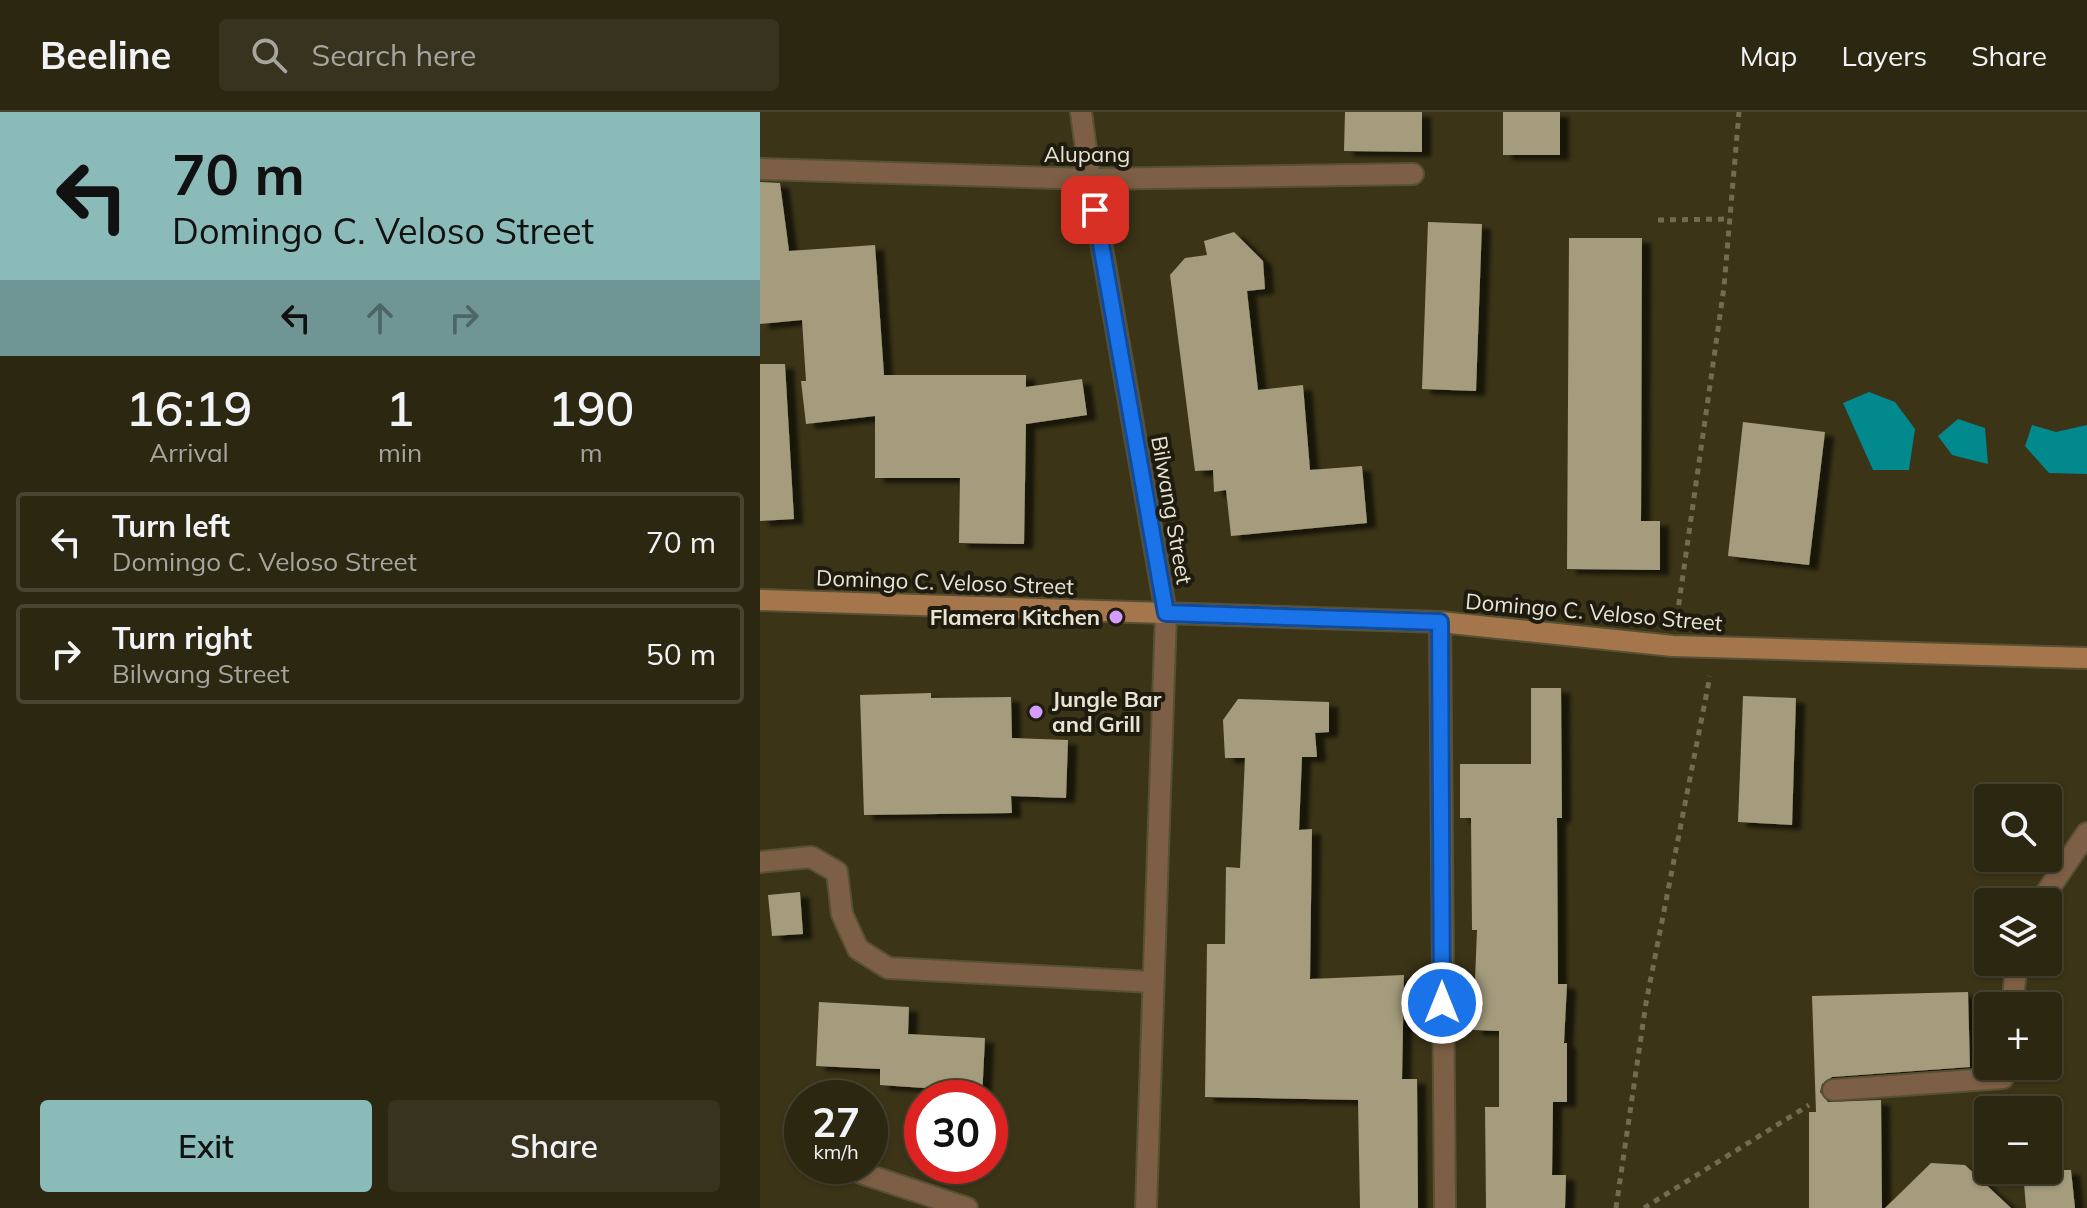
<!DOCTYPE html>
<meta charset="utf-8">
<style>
:root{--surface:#2c2711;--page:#38331f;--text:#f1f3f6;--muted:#a6a59f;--line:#484431;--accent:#8bbbb9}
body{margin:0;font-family:Mulish,sans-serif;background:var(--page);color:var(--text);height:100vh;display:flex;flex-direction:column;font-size:30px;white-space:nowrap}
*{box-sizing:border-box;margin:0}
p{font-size:26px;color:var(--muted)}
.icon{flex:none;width:44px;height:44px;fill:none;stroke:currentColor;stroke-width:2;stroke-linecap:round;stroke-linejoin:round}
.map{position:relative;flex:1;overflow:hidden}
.panel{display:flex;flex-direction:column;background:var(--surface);width:760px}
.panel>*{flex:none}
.top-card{background:#8bbbb9;color:#111;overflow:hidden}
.controls{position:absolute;left:1214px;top:672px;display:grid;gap:16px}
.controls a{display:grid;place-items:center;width:88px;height:88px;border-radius:8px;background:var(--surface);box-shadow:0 2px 6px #0004,0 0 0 2px var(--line);font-size:40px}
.speed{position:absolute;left:24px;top:968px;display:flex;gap:16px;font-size:40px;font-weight:700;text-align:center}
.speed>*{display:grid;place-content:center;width:104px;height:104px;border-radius:50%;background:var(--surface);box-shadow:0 2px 6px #0004,0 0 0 2px var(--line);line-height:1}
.speed small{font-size:20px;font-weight:400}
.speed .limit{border:12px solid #d22;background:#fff;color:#111}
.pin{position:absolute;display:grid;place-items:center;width:68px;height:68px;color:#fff;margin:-34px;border-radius:16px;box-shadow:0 4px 12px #0006}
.me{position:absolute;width:88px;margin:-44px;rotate:0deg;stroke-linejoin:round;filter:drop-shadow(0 0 6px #0008)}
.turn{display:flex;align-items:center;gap:28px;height:168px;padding:0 40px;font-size:36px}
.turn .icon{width:104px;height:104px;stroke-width:2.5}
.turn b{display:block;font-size:56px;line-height:68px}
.lanes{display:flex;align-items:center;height:76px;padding:0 40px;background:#0003;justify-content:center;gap:40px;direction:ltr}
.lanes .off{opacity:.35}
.eta{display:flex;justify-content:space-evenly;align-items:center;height:136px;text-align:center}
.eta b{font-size:48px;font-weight:600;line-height:56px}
.button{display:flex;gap:16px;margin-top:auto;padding:16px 40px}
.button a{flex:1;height:92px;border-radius:8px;background:var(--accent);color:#111;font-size:32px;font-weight:600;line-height:92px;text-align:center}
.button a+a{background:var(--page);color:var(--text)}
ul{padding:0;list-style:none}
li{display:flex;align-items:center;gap:24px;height:100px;margin:0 16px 12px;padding:0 24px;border:4px solid var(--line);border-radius:8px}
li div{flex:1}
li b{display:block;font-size:30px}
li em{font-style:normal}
header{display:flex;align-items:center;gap:48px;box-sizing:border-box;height:112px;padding:0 40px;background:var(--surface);border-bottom:2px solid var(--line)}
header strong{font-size:38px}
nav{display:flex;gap:44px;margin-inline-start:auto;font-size:28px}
.search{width:560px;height:72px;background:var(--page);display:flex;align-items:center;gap:20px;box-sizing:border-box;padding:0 28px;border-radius:8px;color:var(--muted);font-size:30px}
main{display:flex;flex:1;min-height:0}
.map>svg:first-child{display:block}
.water{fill:#01898d}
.building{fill:#a49c7c;filter:url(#shadow)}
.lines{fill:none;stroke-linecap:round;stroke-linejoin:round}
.lane-casing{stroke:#575035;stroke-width:24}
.street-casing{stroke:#575035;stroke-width:24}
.secondary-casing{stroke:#575035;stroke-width:24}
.path{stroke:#726c53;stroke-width:5;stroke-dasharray:6 6;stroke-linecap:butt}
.lane{stroke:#7d5f45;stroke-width:20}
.street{stroke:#7d5f45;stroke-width:20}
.secondary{stroke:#a5764c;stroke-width:20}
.route-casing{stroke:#114b97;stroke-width:20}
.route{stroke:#1a73e8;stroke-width:14}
.poi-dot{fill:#d49cfc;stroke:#1f1c0f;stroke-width:3}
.labels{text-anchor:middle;stroke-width:8;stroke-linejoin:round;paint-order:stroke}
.street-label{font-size:22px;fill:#e8e4d3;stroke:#1f1c0f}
.poi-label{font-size:22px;font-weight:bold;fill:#e8e4d3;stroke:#1f1c0f;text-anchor:end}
</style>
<header>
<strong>Beeline</strong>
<div class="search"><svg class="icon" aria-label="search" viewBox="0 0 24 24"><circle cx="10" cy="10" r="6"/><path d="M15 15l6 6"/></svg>Search here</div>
<nav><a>Map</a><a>Layers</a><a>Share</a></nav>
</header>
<main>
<section class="panel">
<div class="top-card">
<div class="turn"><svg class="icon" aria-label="left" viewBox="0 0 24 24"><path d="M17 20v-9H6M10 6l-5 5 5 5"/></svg><div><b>70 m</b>Domingo C. Veloso Street</div></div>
<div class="lanes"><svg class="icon" aria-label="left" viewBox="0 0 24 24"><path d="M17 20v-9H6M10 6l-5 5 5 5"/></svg><svg class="icon off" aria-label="ahead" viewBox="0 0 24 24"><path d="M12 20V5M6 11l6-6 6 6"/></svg><svg class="icon off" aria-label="right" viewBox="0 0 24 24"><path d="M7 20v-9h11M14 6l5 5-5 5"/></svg></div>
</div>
<div class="eta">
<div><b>16:19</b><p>Arrival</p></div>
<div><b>1</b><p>min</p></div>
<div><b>190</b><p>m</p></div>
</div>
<ul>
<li><svg class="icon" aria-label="left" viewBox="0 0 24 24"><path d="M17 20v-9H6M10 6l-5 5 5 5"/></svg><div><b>Turn left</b><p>Domingo C. Veloso Street</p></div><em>70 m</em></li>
<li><svg class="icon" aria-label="right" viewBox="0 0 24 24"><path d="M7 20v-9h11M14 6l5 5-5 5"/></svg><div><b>Turn right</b><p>Bilwang Street</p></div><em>50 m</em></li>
</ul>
<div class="button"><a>Exit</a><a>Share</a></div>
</section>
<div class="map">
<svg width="1327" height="1096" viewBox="0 0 1327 1096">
<defs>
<filter id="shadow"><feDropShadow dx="9" dy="5" stdDeviation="2" flood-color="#0009"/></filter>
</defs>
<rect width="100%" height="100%" fill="#3b3417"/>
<g class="water">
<path d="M1109,280L1135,290L1155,317L1149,358H1113L1083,291Z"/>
<path d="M1198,307L1225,316L1228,352L1192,343L1178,324Z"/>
<path d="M1272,313L1296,320L1327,313V362L1289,361L1265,334Z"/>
</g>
<g class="building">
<path d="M585,0H662V40L584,39Z"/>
<rect x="743" y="0" width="57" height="43"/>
<path d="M0,70L20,71L29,139L115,133L124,263H266V275L322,267L327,303L266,312L264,432L199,431L200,366H115V304L46,312L41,269H46L42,208L0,212Z"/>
<path d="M668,110L722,112L716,279L662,277Z"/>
<path d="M474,120L503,149L505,177L487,179L498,278L543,273L550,358L602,354L607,411L471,424L466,378L454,380L453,358L435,359L410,163L425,146L447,143L444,129Z"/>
<path d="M809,126H882L881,409H900V458L807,457Z"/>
<path d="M0,252H25L34,407L0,409Z"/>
<path d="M983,310L1065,320L1049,453L968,444Z"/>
<path d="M771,576H801L802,706H797L798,872H807L804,931H807V990H793L792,1063H806L805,1096H726L725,995H739V919L713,918L717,818H712L711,706H700V652H771Z"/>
<path d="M171,581V586L251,585L252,626L308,628L306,686L251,684L252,701L104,703L100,583Z"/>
<path d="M983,584L1036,586L1032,713L978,710Z"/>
<path d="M478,587L569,590V620L555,621L557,645H542L539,718L552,717L550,867L644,863L642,967H657L658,1096H600L598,988L445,985L447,832H465L466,755L480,756L485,646H465L463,608Z"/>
<path d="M40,780L43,822L12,824L8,783Z"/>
<path d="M1208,880L1210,955L1072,965L1062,972L1060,980L1068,990L1121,988L1122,1096H1049V1000H1056L1052,884Z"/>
<path d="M59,890L149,895L148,922L225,926L222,986H178L179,977L120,973V957L56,954Z"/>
<path d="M1171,1051L1205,1053L1251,1096H1125Z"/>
<path d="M1263,1058H1311L1315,1096H1266Z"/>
</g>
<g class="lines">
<g class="lane-casing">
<g id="lane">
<path d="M330,67L653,62"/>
<path d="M80,1054L207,1096"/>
</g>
</g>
<g class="street-casing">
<g id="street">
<path d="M321,0L330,67L406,501L386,1096"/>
<path d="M0,57L330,67"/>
<path d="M680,510L685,1096"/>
<path d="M0,750L51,745L77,760L82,802L98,837L128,856L392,870"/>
<path d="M1280,790L1327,721"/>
<path d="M1252,894L1257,850"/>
<path d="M1073,978L1243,966L1244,954"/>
</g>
</g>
<g class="secondary-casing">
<path id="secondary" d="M0,488L680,510L913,534L1327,546"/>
</g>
<g class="path">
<path d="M898,108L970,107"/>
<path d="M917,505L964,175L979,0"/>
<path d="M856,1096L886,891L950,564"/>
<path d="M884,1096L1049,993"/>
</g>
<use href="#lane" class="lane"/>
<use href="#street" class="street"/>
<use href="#secondary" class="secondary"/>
</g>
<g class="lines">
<g class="route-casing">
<path id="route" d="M335,98L406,501L680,510L682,891"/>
</g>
<use href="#route" class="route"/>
</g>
<g class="poi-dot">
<circle cx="356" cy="505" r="8"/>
<circle cx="276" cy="600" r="8"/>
</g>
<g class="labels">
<g class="street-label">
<text x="327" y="50">Alupang</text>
<text transform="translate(412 398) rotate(80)" y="8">Bilwang Street</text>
<text transform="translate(185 470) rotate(2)" y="8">Domingo C. Veloso Street</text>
<text transform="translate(834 500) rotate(5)" y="8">Domingo C. Veloso Street</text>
</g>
<g class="poi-label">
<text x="340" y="513">Flamera Kitchen</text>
<text x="292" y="595" text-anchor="start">Jungle Bar<tspan x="292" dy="25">and Grill</tspan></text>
</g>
</g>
</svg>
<div class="controls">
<a><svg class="icon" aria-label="search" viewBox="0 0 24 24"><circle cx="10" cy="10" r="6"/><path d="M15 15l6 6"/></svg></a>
<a><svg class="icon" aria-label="layers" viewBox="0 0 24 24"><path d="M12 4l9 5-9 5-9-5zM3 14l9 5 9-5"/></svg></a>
<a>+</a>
<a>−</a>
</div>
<div class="speed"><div>27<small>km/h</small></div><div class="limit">30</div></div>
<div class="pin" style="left:335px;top:98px;background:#d93025"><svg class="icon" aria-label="arrive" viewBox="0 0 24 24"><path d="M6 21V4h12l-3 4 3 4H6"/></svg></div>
<svg class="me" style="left:682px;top:891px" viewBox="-20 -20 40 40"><circle r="17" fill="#1a73e8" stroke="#fff" stroke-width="3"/><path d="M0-11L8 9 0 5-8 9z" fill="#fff"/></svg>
</div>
</main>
